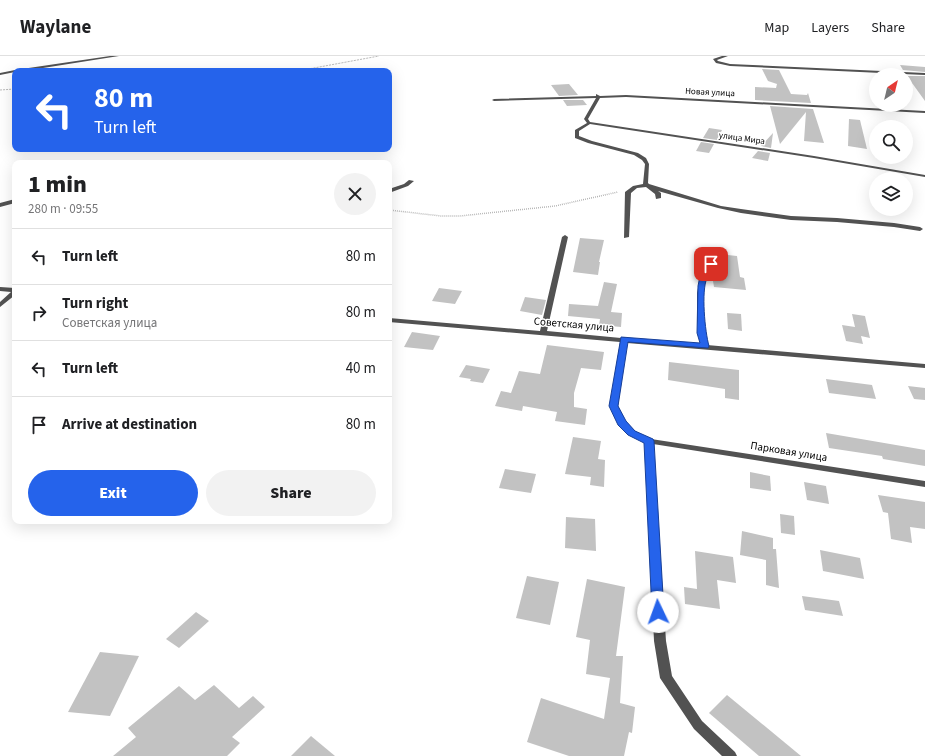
<!DOCTYPE html>
<meta charset="utf-8">
<style>
:root{--surface:#fff;--page:#f2f2f2;--text:#202124;--muted:#757577;--line:#e0e0e0;--accent:#2563eb}
body{margin:0;font-family:"Source Sans 3",sans-serif;background:var(--page);color:var(--text);height:100vh;display:flex;flex-direction:column;font-size:15px;white-space:nowrap}
*{box-sizing:border-box;margin:0}
p{font-size:13px;color:var(--muted)}
.icon{flex:none;width:22px;height:22px;fill:none;stroke:currentColor;stroke-width:2;stroke-linecap:round;stroke-linejoin:round}
.map{position:relative;flex:1;overflow:hidden}
.sheet{position:absolute;left:12px;top:104px;width:380px;height:364px;display:flex;flex-direction:column;background:var(--surface);border-radius:8px;box-shadow:0 4px 16px #0002}
.sheet>*{flex:none}
.top-card{position:absolute;left:12px;top:12px;width:380px;height:84px;border-radius:8px;box-shadow:0 4px 16px #0002;background:#2563eb;color:#fff;overflow:hidden}
.needle{width:26px;rotate:35deg}
.buttons{position:absolute;left:869px;top:12px;display:grid;gap:8px}
.buttons a{display:grid;place-items:center;width:44px;height:44px;border-radius:50%;background:var(--surface);box-shadow:0 4px 16px #0002;font-size:20px}
.pin{position:absolute;display:grid;place-items:center;width:34px;height:34px;color:#fff;margin:-17px;border-radius:8px;box-shadow:0 2px 6px #0006}
.me{position:absolute;width:44px;margin:-22px;rotate:357deg;stroke-linejoin:round;filter:drop-shadow(0 0 3px #0008)}
.turn{display:flex;align-items:center;gap:14px;height:84px;padding:0 16px;font-size:18px}
.turn .icon{width:52px;height:52px;stroke-width:2.5}
.turn b{display:block;font-size:28px;line-height:34px}
.round{display:grid;place-items:center;flex:none;width:42px;height:42px;border-radius:21px;background:var(--page)}
.head{display:flex;align-items:center;justify-content:space-between;height:68px;padding:0 16px}
h1{font-size:24px;font-weight:800;line-height:30px}
.action{display:flex;gap:8px;margin-top:auto;padding:8px 16px}
.action a{flex:1;height:46px;border-radius:24px;background:var(--accent);color:#fff;font-size:16px;font-weight:800;line-height:46px;text-align:center}
.action a+a{background:var(--page);color:var(--text)}
ul{padding:0;list-style:none}
li{display:flex;align-items:center;gap:12px;height:56px;padding:0 16px;border-top:1px solid var(--line)}
li div{flex:1}
li b{display:block;font-size:15px}
li em{font-style:normal}
header{display:flex;align-items:center;gap:24px;box-sizing:border-box;height:56px;padding:0 20px;background:var(--surface);border-bottom:1px solid var(--line)}
header strong{font-size:19px}
nav{display:flex;gap:22px;margin-inline-start:auto;font-size:14px}
.map>svg:first-child{display:block}
.building{fill:#c2c2c2}
.lines{fill:none;stroke-linecap:round;stroke-linejoin:round}
.path-far1{stroke:#747474;stroke-width:1;stroke-dasharray:0.5 1;stroke-linecap:butt}
.path{stroke:#747474;stroke-width:1.5;stroke-dasharray:0.5 1.5;stroke-linecap:butt}
.service{fill:#525252;fill-rule:evenodd}
.minor{fill:#525252;fill-rule:evenodd}
.route{fill:#2563eb;stroke:#184099}
.labels{text-anchor:middle;stroke-width:3;stroke-linejoin:round;paint-order:stroke}
.far-street-label{font-size:9px;fill:#000;stroke:#fff}
.street-label{font-size:11px;fill:#000;stroke:#fff}
</style>
<header>
<strong>Waylane</strong>
<nav><a>Map</a><a>Layers</a><a>Share</a></nav>
</header>
<div class="map">
<svg width="925" height="700" viewBox="0 0 925 700">
<rect width="100%" height="100%" fill="#fff"/>
<g class="building">
<path d="M900,9L925,11V16L903,14Z"/>
<path d="M762,13L779,14L791,38L807,39L808,37L811,47L755,44V31L776,32L777,28L768,25Z"/>
<path d="M907,20H925V45Z"/>
<path d="M569,28L578,39L559,40L551,29Z"/>
<path d="M563,44H583L587,49L567,50Z"/>
<path d="M770,50L813,53L824,87L804,85L806,56L780,88Z"/>
<path d="M849,63L860,64L867,93L848,90Z"/>
<path d="M709,72L722,74L717,84L703,82Z"/>
<path d="M773,77L771,92L761,90Z"/>
<path d="M701,86L714,88L709,97L696,95Z"/>
<path d="M758,95L770,97L768,105L752,102Z"/>
<path d="M580,182L604,184L599,206H600L598,219L573,216Z"/>
<path d="M718,198L737,200L740,221L744,222L746,234L714,231L712,219H720Z"/>
<path d="M604,226L617,228L611,256L622,257L621,271L599,269L600,263L568,260L569,248L598,250Z"/>
<path d="M439,232L462,235L455,248L432,245Z"/>
<path d="M525,241L546,244L542,259L520,255Z"/>
<path d="M727,257L741,258L742,275L728,273Z"/>
<path d="M852,258L865,260L870,282L861,280L863,288L846,285L842,269L855,271Z"/>
<path d="M412,276L440,280L433,294L404,291Z"/>
<path d="M547,289L604,296L601,314L581,312L574,337V351L587,353L585,369L555,365L557,356L523,350L522,355L495,350L501,335L511,337L519,315L540,318Z"/>
<path d="M669,306L739,314V344L725,342V333L668,324Z"/>
<path d="M466,309L490,313L483,327L470,325L471,323L459,321Z"/>
<path d="M826,323L872,329L876,343L829,337Z"/>
<path d="M908,330L925,332V344L914,343Z"/>
<path d="M826,377L925,394V410L883,403L882,400L829,392Z"/>
<path d="M573,381L601,385L598,403L605,404L604,431L590,429L591,421L565,418Z"/>
<path d="M505,413L536,418L531,437L499,432Z"/>
<path d="M750,416L770,420L771,435L750,432Z"/>
<path d="M804,426L826,430L829,448L807,444Z"/>
<path d="M878,439L925,446V473L910,471L912,487L891,483L888,457L883,456Z"/>
<path d="M780,458L794,460L795,479L781,477Z"/>
<path d="M566,461L595,463L596,495L565,492Z"/>
<path d="M742,475L773,482V493H776L779,532L766,529V504L740,499Z"/>
<path d="M820,494L860,502L864,523L823,515Z"/>
<path d="M695,495L733,501L736,527L717,524L720,553L685,548L684,531L697,533Z"/>
<path d="M527,520L559,526L550,569L516,562Z"/>
<path d="M587,523L625,531L616,600H623L620,647L635,651L632,677L629,676L624,700H569L527,686L541,642L604,663L610,622L586,618L590,584L576,581Z"/>
<path d="M802,540L839,545L843,560L805,554Z"/>
<path d="M196,556L209,565L179,592L166,583Z"/>
<path d="M100,596L139,600L110,660L68,656Z"/>
<path d="M214,629L239,652L253,640L265,651L232,681L240,687L227,700H113L136,681L128,672L179,630L195,644Z"/>
<path d="M727,639L801,700H759L709,657Z"/>
<path d="M311,680L335,700H291Z"/>
</g>
<g class="lines">
<g class="path-far1">
<path d="M280,15L303,14L379,0"/>
<path d="M0,34L15,33"/>
</g>
<path class="path" d="M389,154L441,160H460L555,150L618,136"/>
<g class="service">
<path d="M409,124L414,125L408,130L389,137V133L404,128Z"/>
<path d="M15,143V147L0,151V147Z"/>
<path d="M711,206L714,208V213C711,216 707,219 706,223C700,241 704,272 709,290L705,292L701,290L697,265V237L700,222L708,212L709,207Z"/>
</g>
<g class="minor">
<path d="M110,0H119L24,15H15V16L0,19V17L15,14Z"/>
<path d="M722,0H728L717,4L718,5L730,8L925,17V19L730,10L716,7L713,3Z"/>
<path d="M596,38L600,40L626,39L925,55V57L626,41L600,42L588,63L590,66L814,100L925,119V121L814,102L590,68L579,75V80L592,85L638,97L646,102L649,108L648,127L649,128L721,150L741,153L791,160L837,162L894,167L920,171L923,173L920,175L894,171L837,166L791,164L741,157L718,152L658,135L661,137V142L656,143L655,138L646,131L637,132L631,137L629,181L624,182L625,136L633,130L643,128L645,108L642,104L634,99L588,87L575,82V74L587,67L584,63L596,42L494,45L492,44L494,43L596,40Z"/>
<path d="M565,179L568,181L547,275L621,282L624,281L627,282L925,308V312L627,287L618,350L626,366L635,375L651,383L925,425V431L653,388L666,585L672,620L702,665L735,696L737,700H722L694,673L660,622L654,585L645,386L629,379L619,369L610,350L620,286L389,266V262L540,275L562,181Z"/>
<path d="M0,231L15,232V239L0,251V246L11,236L0,235Z"/>
</g>
</g>
<path class="route" d="M711,206L715,208V213C713,216 708,219 707,222C701,235 705,276 709,290L708,292L628,286L618,350L626,365L635,375L653,383L654,385L664,556L662,560L658,561L654,560L652,556L644,387L628,379L618,369L609,350L621,281L700,287L697,277L698,230L700,220L708,212L709,207Z"/>
<g class="labels">
<g class="far-street-label">
<text transform="translate(710 36) rotate(3)" y="3">Новая улица</text>
<text transform="translate(742 82) rotate(8)" y="3">улица Мира</text>
</g>
<g class="street-label">
<text transform="translate(574 268) rotate(5)" y="4">Советская улица</text>
<text transform="translate(789 395) rotate(9)" y="4">Парковая улица</text>
</g>
</g>
</svg>
<div class="buttons">
<a><svg class="needle" viewBox="-14 -14 28 28"><path d="M0-13l5 13h-10z" fill="#e53935"/><path d="M0 13l5-13h-10z" fill="#757577"/></svg></a>
<a><svg class="icon" aria-label="search" viewBox="0 0 24 24"><circle cx="10" cy="10" r="6"/><path d="M15 15l6 6"/></svg></a>
<a><svg class="icon" aria-label="layers" viewBox="0 0 24 24"><path d="M12 4l9 5-9 5-9-5zM3 14l9 5 9-5"/></svg></a>
</div>
<div class="pin" style="left:711px;top:208px;background:#d93025"><svg class="icon" aria-label="arrive" viewBox="0 0 24 24"><path d="M6 21V4h12l-3 4 3 4H6"/></svg></div>
<svg class="me" style="left:658px;top:556px" viewBox="-20 -20 40 40"><circle r="19" fill="#fff"/><path d="M0-13L10 11 0 6-10 11z" fill="#2563eb"/></svg>
<div class="top-card">
<div class="turn"><svg class="icon" aria-label="left" viewBox="0 0 24 24"><path d="M17 20v-9H6M10 6l-5 5 5 5"/></svg><div><b>80 m</b>Turn left</div></div>
</div>
<section class="sheet">
<div class="head"><div><h1>1 min</h1><p>280 m · 09:55</p></div><a class="round"><svg class="icon" aria-label="close" viewBox="0 0 24 24"><path d="M6 6l12 12M18 6L6 18"/></svg></a></div>
<ul>
<li><svg class="icon" aria-label="left" viewBox="0 0 24 24"><path d="M17 20v-9H6M10 6l-5 5 5 5"/></svg><div><b>Turn left</b></div><em>80 m</em></li>
<li><svg class="icon" aria-label="right" viewBox="0 0 24 24"><path d="M7 20v-9h11M14 6l5 5-5 5"/></svg><div><b>Turn right</b><p>Советская улица</p></div><em>80 m</em></li>
<li><svg class="icon" aria-label="left" viewBox="0 0 24 24"><path d="M17 20v-9H6M10 6l-5 5 5 5"/></svg><div><b>Turn left</b></div><em>40 m</em></li>
<li><svg class="icon" aria-label="arrive" viewBox="0 0 24 24"><path d="M6 21V4h12l-3 4 3 4H6"/></svg><div><b>Arrive at destination</b></div><em>80 m</em></li>
</ul>
<div class="action"><a>Exit</a><a>Share</a></div>
</section>
</div>
